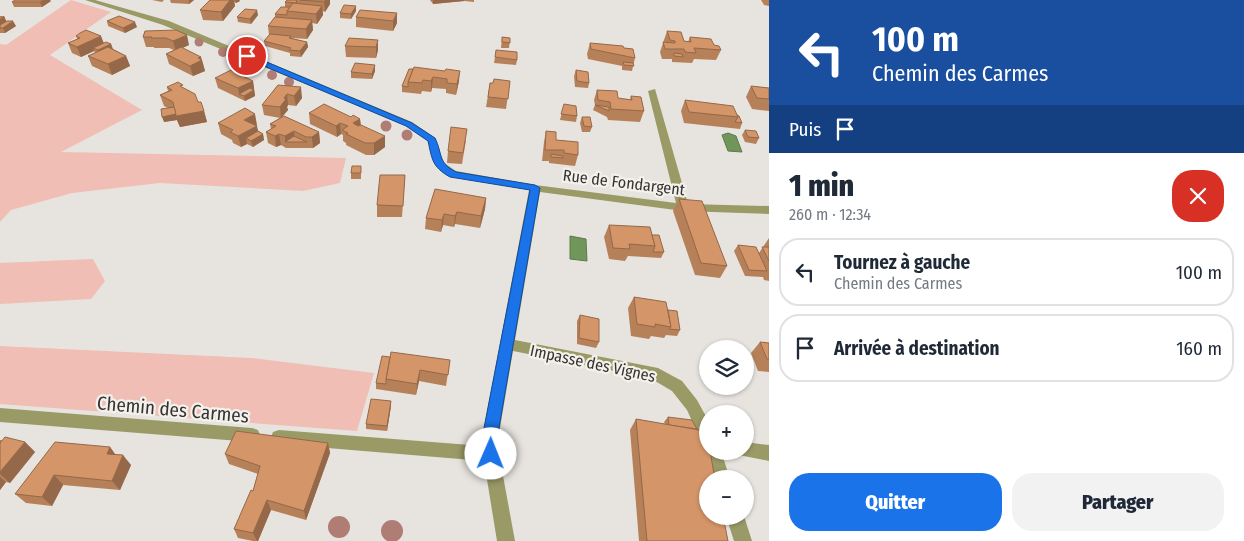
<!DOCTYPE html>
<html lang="fr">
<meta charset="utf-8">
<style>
:root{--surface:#fff;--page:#f2f2f3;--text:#1f2937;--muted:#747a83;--line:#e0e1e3;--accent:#1a73e8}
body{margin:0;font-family:"Fira Sans Condensed",sans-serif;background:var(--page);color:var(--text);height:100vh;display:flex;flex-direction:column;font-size:19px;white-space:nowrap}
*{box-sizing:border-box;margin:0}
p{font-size:16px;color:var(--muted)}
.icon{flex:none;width:28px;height:28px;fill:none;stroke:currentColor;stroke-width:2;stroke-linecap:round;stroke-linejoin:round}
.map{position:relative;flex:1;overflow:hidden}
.panel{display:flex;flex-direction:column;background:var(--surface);width:475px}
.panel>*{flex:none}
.top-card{background:#1a4fa0;color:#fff;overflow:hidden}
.controls{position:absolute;left:699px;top:340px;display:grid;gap:10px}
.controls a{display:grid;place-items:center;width:55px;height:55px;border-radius:50%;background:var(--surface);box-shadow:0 1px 4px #0004;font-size:25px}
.pin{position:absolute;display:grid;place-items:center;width:42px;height:42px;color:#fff;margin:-21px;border:2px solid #fff;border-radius:50%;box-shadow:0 1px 5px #0007}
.me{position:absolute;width:55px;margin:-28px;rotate:1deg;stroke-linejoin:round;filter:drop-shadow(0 0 4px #0008)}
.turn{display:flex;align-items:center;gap:18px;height:105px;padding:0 20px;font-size:22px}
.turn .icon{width:65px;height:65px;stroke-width:2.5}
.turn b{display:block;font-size:35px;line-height:42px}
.then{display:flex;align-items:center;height:48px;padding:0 20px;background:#0003;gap:10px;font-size:19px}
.round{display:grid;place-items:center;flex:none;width:52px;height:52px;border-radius:20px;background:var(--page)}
.head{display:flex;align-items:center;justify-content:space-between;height:85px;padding:0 20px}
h1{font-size:30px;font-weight:800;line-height:38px}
.cta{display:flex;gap:10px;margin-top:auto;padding:10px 20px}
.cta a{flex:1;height:58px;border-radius:20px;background:var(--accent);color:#fff;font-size:20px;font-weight:800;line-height:58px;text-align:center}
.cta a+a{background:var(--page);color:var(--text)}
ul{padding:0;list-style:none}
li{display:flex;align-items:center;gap:15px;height:68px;margin:0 10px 8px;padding:0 10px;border:2px solid var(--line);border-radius:20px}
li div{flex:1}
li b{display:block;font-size:19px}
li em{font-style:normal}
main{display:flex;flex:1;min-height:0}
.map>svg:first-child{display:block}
.green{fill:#f0beb5}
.water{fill:#709659;stroke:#5e794d}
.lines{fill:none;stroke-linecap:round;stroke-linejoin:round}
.minor{fill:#9a9a67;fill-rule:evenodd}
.tree{fill:#b07d74}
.wall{fill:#b68059}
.shaded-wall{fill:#946849}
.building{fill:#d49568;stroke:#946849}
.route{fill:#1a73e8;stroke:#114b97}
.labels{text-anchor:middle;stroke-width:4.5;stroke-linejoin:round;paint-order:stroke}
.street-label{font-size:16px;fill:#353432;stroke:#f4f1ec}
.near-street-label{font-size:19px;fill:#353432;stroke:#f4f1ec}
</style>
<main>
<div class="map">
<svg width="769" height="541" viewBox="0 0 769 541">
<rect width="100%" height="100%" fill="#e7e4df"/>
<g class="green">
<path d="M71,0L111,12L50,55L142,110L61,152L346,158L340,183L303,191L160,183L72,193L11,210L0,222V44L6,45Z"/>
<path d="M93,259L105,281L91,299L0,304V263Z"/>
<path d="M0,346L252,358L374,373L357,431L0,404Z"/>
</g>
<g class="water">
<path d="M728,133L736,136L742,152L728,151L722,135Z"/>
<path d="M570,236L586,239L587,261L570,259Z"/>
</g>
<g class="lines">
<g class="minor">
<path d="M85,0H95L169,21L412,122L435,138L444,163L456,171L535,185L676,203L648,91L655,89L688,204L769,206V214L683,211L540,192L515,340L658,368L682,381L697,400L708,420V445L702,443L687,410L672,391L650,378L513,351L500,428L499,454L515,541H497L484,461L279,444L273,442L271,437L273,432L279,430L483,446L484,428L529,190L449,176L435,164L428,141L406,126L163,25Z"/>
<path d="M0,408L252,428L258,430L260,435L258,440L252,442L0,422Z"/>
<path d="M745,442L769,445V461L739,455L737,451H745Z"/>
<path d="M707,446L708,451H721L730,479H713L705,451Z"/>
<path d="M726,516H744L752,541H734Z"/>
</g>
</g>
<g class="tree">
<circle cx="199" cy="42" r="4.5"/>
<circle cx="223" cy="52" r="5"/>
<circle cx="242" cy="60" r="5"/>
<circle cx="272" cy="75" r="5"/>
<circle cx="289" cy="82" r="5"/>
<circle cx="386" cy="126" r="5.5"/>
<circle cx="407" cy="135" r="5.5"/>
<circle cx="339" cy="527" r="11"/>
<circle cx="392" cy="531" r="11"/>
</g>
<g class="wall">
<path d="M152,0H164L162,2Z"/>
<path d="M170,0H194L189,4L171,3Z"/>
<path d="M210,0H239L240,1L236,3L234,2L235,6L223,21L203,20L200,10Z"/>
<path d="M287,0H330V4L325,12L323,11V15L317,24L312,23L313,30L307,39L291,38L307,42L308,47L301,57L290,56V53L265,46L264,41L269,35L268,26L275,17V14L285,7V2Z"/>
<path d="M430,0H474V2L464,1L433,4Z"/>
<path d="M761,0H769V6L764,5Z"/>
<path d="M51,1L42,7H14L12,2Z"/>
<path d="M356,11L351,19L340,18V13Z"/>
<path d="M397,13V23L393,31L356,27V17Z"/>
<path d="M258,15L251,24L238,22L237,17Z"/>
<path d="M0,16H4L6,21L16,26L5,33H0Z"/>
<path d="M107,21L137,27L125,33L108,26Z"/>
<path d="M145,31L189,45L182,48L202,60L205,71L193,76L169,64L166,54L174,50L169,48H154V47H146L143,37Z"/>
<path d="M667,31L684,41L688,42L690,37L714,45L721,50L716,60L694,59L692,63L672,62V59H662L660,52Z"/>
<path d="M76,36L104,44H111L113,49L126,56L130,66L112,75L92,66L88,56L95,53L94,51L81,57L72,53L68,43L77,39Z"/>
<path d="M502,37L510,38L509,48H501Z"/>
<path d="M378,40V50L376,58L346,57L345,46Z"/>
<path d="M590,43L635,58L632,71L622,70V66L588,59L587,54Z"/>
<path d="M495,57L517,60L516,65L494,63Z"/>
<path d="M375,65V71L372,79L351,78V72Z"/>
<path d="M409,69L459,81L456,95L446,93V89L432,88L431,92L422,91L421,94L402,92V86Z"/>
<path d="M576,70L589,83L588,88L575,87L574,76Z"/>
<path d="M215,78L253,81L255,96L245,101L218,88Z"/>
<path d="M510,81L506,109L486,107L490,83Z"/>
<path d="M278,85L302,98L296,106L288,105L287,107L288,110L282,117L319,132L320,143L313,148H286L281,145L276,147L268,143L266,132L271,129L270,124L280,118L264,115L262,105Z"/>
<path d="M751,86L769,88V111L752,109L746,97Z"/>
<path d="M167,87L183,88L198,102L204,111L207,122L180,127L177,120L164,122L168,108L164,106L160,95L168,91Z"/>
<path d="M597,90L618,98L630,100L631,96L644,111L640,122L608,120L607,117L593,110L595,105L594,100Z"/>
<path d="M685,100L737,115L742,123L740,129L684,123L681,111Z"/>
<path d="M564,104L577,116L576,122L560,120Z"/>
<path d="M309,113L351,117L360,119L361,125L385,147L374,155H366L346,145V143L343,141V135L341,134L337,137L310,124Z"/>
<path d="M582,117L592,127L590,132H582L580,123Z"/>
<path d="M218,123L257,125H256L258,131L263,134L264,140L253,147L247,144L241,147L233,143L232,140L221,134Z"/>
<path d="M745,130L759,138L756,144L745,142L742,135Z"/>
<path d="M546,131L556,140L578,155L575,166L549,163V161H542L544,142Z"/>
<path d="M466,140L462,164L447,163L448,151Z"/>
<path d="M361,166V179H351V173Z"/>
<path d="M405,175L402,217H377V205Z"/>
<path d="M486,198L485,209L480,228L455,224L454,227L443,225L441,232L425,229L426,218Z"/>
<path d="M679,199L727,266L720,278L695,275L673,211Z"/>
<path d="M609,225L652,235L664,252L661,258L628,256L625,261L609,259L604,237Z"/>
<path d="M769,238V281L764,280L763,277L745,276L734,251L738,245L759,253Z"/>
<path d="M634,297L668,310L680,330L677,336L666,335L664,338L651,336L649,339L631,336L628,308Z"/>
<path d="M580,315L599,342L596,348L577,344V321Z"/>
<path d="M760,342L769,343V372L758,371L751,353Z"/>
<path d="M390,357L450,360L446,386L419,381L416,395L376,389V383Z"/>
<path d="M391,401V406L387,431L366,429V424Z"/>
<path d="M668,417L728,541H639L630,430L636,419L665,424L664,422Z"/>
<path d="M0,440L25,442L35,452L10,483L6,482L0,490Z"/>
<path d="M328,443L330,453L306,520L271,510L258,541H253L238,538L234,529L253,491L258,474L229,464L225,454Z"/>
<path d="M110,447L115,454L131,465L120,490L63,485L52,506L26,503L15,494Z"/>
</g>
<g class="shaded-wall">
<path d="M44,0H50L51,1L42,7L40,2Z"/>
<path d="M189,0H194L189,4Z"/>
<path d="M230,0H234L235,6L223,21L221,12Z"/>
<path d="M235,0H239L240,1L236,3Z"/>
<path d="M326,0H330V4L325,12L324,2Z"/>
<path d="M433,0H464V1L433,4Z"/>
<path d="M322,6L323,15L317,24L316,14Z"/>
<path d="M356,6V11L351,19V14Z"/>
<path d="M257,10L258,15L251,24L250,19Z"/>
<path d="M397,13V23L393,31V21Z"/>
<path d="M4,16L8,25L13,21L16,26L5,33L3,28H0V19Z"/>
<path d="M312,20L313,30L307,39L306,29Z"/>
<path d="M135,22L137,27L125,33L123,28Z"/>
<path d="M187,35L189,45L176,51L173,41Z"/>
<path d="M101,36L105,46L93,48L94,51L81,57L77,47Z"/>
<path d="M378,40V50L376,58V47Z"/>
<path d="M307,42L308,47L301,57L300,51Z"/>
<path d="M111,44L113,50L100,55L98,50Z"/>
<path d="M126,56L130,66L112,75L108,64Z"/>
<path d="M201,57L205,71L193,76L190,66L198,58Z"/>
<path d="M375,65V71L372,79V74Z"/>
<path d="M460,71L459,81L456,95L457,84Z"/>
<path d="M433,77L432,88L431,92V81Z"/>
<path d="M253,81L255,96L245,101L244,96L239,94L240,99L238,88Z"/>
<path d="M301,87L302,98L296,106L294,96Z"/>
<path d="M287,94L288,105L287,107L288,110L281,118L280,107Z"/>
<path d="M204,111L207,122L180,127L177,120L164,122L162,117L176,114Z"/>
<path d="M255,114L257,125L247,131L244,120Z"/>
<path d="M360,119L361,130L353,123Z"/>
<path d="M340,123L341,134L337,137L336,126Z"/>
<path d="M257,126L259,136L263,134L264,140L253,147L251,141L246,138L247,144L241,147L238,136Z"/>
<path d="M294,131L295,142H285V136Z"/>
<path d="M319,132L320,143L313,148L312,137Z"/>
<path d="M279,134L281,145L276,147L275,136Z"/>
<path d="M385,136V147L374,155V143Z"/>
<path d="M486,198L485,209L480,228L481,216Z"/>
<path d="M457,212L455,224L454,227L455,216Z"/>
<path d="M444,214L443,225L441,232L442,220Z"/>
<path d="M420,370L419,381L416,395L417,384Z"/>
<path d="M391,401V406L387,431V426Z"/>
<path d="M25,442L35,452L10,483L0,474V472Z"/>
<path d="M328,443L330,453L306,520L304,511Z"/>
<path d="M110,447L117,457L107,454Z"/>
<path d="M123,455L131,465L120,490L112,481Z"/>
<path d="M54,475L63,485L52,506L42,497Z"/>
<path d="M0,477L6,482L0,490Z"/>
<path d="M267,500L271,510L258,541H257L253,533Z"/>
</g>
<g class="building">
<path d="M15,0H44L40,2H12Z"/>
<path d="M210,0H230L221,12L200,10Z"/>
<path d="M287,0H296L297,3L285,2Z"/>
<path d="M300,0H326L324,2Z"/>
<path d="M293,3L322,6L316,14L287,11Z"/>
<path d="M344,5L356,6L351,14L340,13Z"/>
<path d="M281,7H290L287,11V15L275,14Z"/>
<path d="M245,9L257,10L250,19L237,17Z"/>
<path d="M360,10L397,13L393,21L356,17Z"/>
<path d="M119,16L135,22L123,28L107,21Z"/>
<path d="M275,17L312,20L306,29L268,26Z"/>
<path d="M7,21H13L3,28H0V25Z"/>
<path d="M86,30L101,36L77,47L68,43L80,38L76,36L80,33Z"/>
<path d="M176,30L187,35L173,41L166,38H151L152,37H143L145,31Z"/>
<path d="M667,31L681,32L684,41L691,42L690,37L711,39L714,45L719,46L721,50L694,48L696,53L685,52L684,49H665L663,42L675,43V41L670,40Z"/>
<path d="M270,34L291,36L289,38L307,42L300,51L289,50L291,48L264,41Z"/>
<path d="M502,37L510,38V43L502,42Z"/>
<path d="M349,38L378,40L376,47L345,46Z"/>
<path d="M106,42L111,44L98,50L93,48Z"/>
<path d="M590,43L623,46L624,48L633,49L635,58L591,49Z"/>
<path d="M108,47L126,56L108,64L88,56Z"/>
<path d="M181,47L201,57L198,58L202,60L190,66L166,54Z"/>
<path d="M496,50L517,52V60L495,57Z"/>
<path d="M674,53L682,54L683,57L674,56Z"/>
<path d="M623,62L633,63L634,66L624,65Z"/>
<path d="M355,63L375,65L372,74L351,72Z"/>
<path d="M414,67L445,71L446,69L460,71L457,84L447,83V79L433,77L431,81L423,80L422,83L408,82Z"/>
<path d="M409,69H413L408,82V87L402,86Z"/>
<path d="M231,70L253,81L238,88L215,78Z"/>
<path d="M576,70L588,72L589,83L577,81Z"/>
<path d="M494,79L510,81L508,99L488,97L490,83H493Z"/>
<path d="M178,82L183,85L180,86L195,94L198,102H201L204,111L176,116L173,102L160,95L172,90L167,87Z"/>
<path d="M278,85L301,87L294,96L287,94L284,98L286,99L280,107L262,105Z"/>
<path d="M751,86L769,88V99L757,98Z"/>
<path d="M250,88L254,90L244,96L239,94Z"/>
<path d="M597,90L617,91L618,98L632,100L631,96L641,97L644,111L611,109L610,102L598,100Z"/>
<path d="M685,100L733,106L738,117L689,112Z"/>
<path d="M324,104L351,117L353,115L360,119L353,123L358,126L361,125L385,136L374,143H365L346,134L348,133L342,130L348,126L340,123L336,126L309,113Z"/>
<path d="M564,104L576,106L577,116L561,114Z"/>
<path d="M595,105L609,107V111Z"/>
<path d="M174,107L176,114L162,117L161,109Z"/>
<path d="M245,108L255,114L244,120L257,126L238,136L230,132L233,130L218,123Z"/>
<path d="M737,115L739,116L742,123L735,122L738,117Z"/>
<path d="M284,116L319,132L312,137H306L294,131L285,136L279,134L275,136L266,132L276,126L270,124Z"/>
<path d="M582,117H590L592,127L584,126Z"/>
<path d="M451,127L467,129L463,153L448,151Z"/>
<path d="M745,130L756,131L759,138L748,137Z"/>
<path d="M258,131L263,134L251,141L246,138Z"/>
<path d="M546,131L556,132V140L578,142V155L564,153V150H545Z"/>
<path d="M294,136L307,142H285Z"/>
<path d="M551,154L563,156V158L551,157Z"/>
<path d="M352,166H361V173H351Z"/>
<path d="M380,175H405L403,206L377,205Z"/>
<path d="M435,189L486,198L481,216L457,212L455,216L444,214L442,220L426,218Z"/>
<path d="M679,199L702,201L727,266L701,263Z"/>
<path d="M609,225L650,227L655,246L629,244L630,249L613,248Z"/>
<path d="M652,235H659L664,252H653L655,246Z"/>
<path d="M738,245L756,247L767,271L749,270Z"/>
<path d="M762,247H769V261Z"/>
<path d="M634,297L666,302L671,327L655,324V327L637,324Z"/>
<path d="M668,310L677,311L680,330L669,329L671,327Z"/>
<path d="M580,315L599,319V342L579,338Z"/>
<path d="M760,342L769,343V360L767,359Z"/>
<path d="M391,352L450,360L448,375L420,370L417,384L386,379Z"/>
<path d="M382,356L390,357L386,379V384L376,383Z"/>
<path d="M371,399L391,401L387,426L366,424Z"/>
<path d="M668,417L692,420L697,429L669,425Z"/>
<path d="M636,419L705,431L708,441V451H710L715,479H708V516H723L728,541H647Z"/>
<path d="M236,431L328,443L304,511L267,500L253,533L234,529L251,490L253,491L260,466L225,454Z"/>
<path d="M5,437L25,442L0,472V443Z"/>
<path d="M55,442L110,447L107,454L123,455L112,481L54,475L42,497L15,494Z"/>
</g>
<path class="route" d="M245,55H250L412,123L435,138C443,154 437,162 456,172L535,185L540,188L499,428V454L497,459L491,461L486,459L484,454V428L530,190L450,177C432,167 432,159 428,141L406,126L245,58Z"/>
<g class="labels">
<g class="street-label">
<text transform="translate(624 182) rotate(7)" y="6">Rue de Fondargent</text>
<text transform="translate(593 363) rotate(12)" y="6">Impasse des Vignes</text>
</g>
<g class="near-street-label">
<text transform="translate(173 409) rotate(5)" y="7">Chemin des Carmes</text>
</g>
</g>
</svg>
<div class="controls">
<a><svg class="icon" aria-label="layers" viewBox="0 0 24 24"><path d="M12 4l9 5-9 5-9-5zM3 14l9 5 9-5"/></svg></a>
<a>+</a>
<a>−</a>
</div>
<div class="pin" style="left:247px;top:56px;background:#d93025"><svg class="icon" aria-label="arrive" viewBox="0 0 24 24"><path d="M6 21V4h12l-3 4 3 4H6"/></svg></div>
<svg class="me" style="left:491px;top:454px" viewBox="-20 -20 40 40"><circle r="19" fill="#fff"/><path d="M0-13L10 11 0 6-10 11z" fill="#1a73e8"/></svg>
</div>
<section class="panel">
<div class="top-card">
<div class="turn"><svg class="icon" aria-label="left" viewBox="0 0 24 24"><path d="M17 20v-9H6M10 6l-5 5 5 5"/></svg><div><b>100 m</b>Chemin des Carmes</div></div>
<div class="then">Puis<svg class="icon" aria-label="arrive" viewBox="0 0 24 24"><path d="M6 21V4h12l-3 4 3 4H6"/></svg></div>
</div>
<div class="head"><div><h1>1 min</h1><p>260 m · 12:34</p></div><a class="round" style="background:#d93025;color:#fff"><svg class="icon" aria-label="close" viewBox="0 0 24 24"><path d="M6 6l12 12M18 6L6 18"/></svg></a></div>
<ul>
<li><svg class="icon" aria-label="left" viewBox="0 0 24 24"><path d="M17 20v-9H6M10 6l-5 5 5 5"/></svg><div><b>Tournez à gauche</b><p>Chemin des Carmes</p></div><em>100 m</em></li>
<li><svg class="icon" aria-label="arrive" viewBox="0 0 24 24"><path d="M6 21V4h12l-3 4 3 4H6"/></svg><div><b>Arrivée à destination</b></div><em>160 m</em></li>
</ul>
<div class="cta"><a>Quitter</a><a>Partager</a></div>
</section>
</main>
